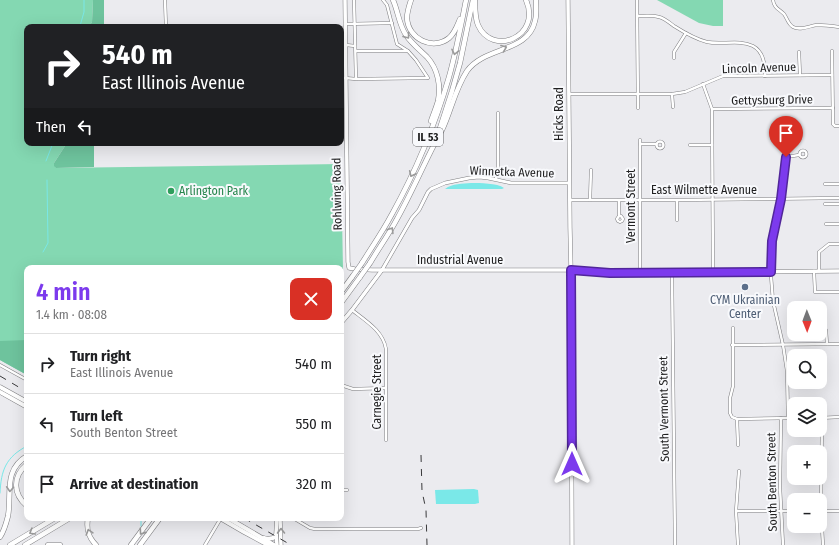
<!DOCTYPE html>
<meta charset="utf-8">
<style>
:root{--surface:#fff;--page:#f6f6f6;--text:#202124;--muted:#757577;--line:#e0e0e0;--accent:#7c3aed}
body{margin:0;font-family:"Fira Sans Condensed",sans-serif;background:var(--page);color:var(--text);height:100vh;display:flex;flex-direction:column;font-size:15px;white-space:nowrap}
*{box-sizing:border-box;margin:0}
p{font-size:13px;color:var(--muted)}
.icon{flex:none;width:22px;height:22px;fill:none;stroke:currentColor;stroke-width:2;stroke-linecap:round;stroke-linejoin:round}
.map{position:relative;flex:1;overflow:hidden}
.sheet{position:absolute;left:24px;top:265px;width:320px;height:256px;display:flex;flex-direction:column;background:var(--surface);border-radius:8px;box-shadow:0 4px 16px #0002}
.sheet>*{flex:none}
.guide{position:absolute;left:24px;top:24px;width:320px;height:122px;border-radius:8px;box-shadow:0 4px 16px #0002;background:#202124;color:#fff;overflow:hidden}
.needle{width:26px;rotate:179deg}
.tools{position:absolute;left:787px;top:301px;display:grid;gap:8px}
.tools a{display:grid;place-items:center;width:40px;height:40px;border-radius:8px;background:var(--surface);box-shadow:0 4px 16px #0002;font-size:20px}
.pin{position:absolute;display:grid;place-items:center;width:34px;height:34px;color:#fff;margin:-41px -17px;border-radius:50% 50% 50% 0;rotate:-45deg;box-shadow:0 0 4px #0007}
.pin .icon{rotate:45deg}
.me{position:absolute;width:44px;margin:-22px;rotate:0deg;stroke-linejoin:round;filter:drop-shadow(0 0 3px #0008)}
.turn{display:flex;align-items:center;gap:14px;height:84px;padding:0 12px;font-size:18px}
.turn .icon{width:52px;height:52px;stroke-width:2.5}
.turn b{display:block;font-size:28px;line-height:34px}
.then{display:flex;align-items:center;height:38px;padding:0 12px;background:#0003;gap:8px;font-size:15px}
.round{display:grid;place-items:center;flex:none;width:42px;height:42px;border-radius:8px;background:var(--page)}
.summary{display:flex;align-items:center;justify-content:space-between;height:68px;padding:0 12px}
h1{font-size:24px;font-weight:600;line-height:30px;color:var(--accent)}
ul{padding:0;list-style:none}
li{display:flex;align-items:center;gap:12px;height:60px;padding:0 12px;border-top:1px solid var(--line)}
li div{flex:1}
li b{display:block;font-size:15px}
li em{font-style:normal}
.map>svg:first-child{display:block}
.green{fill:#84d8b2}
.forest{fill:#6ec39d}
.water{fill:#7ae8e8}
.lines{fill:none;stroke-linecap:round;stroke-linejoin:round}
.stream{stroke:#7ae8e8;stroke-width:1}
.minor-casing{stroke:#7e7e81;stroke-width:3.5}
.tertiary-casing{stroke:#7e7e81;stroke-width:4}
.secondary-casing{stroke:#7e7e81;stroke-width:4.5}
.primary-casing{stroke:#7e7e81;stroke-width:5}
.motorway-casing{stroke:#7e7e81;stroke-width:5.5}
.minor{stroke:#fff;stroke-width:2.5}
.tertiary{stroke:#fff;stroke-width:3}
.secondary{stroke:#fff;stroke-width:3.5}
.primary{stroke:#fff;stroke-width:4}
.motorway{stroke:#fff;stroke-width:4.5}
.rail{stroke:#39393b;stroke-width:1;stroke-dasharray:7 7;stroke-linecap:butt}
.motorway-bridge-casing{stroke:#7e7e81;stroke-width:5.5;stroke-linecap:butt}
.motorway-bridge{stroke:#fff;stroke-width:4.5}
.oneway{stroke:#9b9b9b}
.route-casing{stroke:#51269a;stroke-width:10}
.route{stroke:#7c3aed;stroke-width:7}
.leisure-dot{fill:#2e9e5b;stroke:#f8f9fc;stroke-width:1.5}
.service-dot{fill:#5c6f8a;stroke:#f8f9fc;stroke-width:1.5}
.labels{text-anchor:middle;stroke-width:4;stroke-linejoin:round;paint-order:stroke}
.shield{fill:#f8f9fc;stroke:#616163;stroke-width:1}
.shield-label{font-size:11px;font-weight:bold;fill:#202021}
.street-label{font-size:12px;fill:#202021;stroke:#f8f9fc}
.leisure-label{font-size:12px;fill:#27864d;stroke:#f8f9fc;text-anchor:start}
.service-label{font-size:12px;fill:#4e5e75;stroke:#f8f9fc}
</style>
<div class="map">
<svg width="839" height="545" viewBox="0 0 839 545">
<rect width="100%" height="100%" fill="#ebebef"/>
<g class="green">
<path d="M0,0H93L92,22L89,27H27V143H67L54,163L56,168L341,164L343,269H341V268H27V375L0,360Z"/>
<path d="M657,0H723V26H713L699,23Z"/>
</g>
<g class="forest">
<path d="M93,0H104V27H89L92,22Z"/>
<path d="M67,143H94V167L56,168L54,166V163Z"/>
<path d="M27,340V375L0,360V341Z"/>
</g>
<g class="water">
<path d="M471,183C480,183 497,183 504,188L502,189H445C453,183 462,184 471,183Z"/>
<path d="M474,489L478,490L479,503L475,504H436L435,490Z"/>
</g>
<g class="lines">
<g class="stream">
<path d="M80,26L84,12V0"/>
<path d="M46,161L53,143"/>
<path d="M43,252L48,243L47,180"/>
<path d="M26,286L27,325"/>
<path d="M0,493C1,470 6,457 27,446"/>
<path d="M141,526V518"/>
</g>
<g class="minor-casing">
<g id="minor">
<path d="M165,0L166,27"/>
<path d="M354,0L356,79"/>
<path d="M383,0L387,5L397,44L408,51"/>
<path d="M637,0L638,108"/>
<path d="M773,0C774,8 779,9 784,14C787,18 788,24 793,27C800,31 809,26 817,25C824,25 832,26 839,27"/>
<path d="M638,16C645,16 652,15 659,17C664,18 670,23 674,26C685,33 695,39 707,42C722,45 739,39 753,46C764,52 765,65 765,76"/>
<path d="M345,24L392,23"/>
<path d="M346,45L355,46"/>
<path d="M356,51H408L416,60L428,78"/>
<path d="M832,51L833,124L835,126H839"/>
<path d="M799,52L800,75"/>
<path d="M674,58V52L686,33"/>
<path d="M345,78L356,79L427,78"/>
<path d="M703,84L712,109L713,272"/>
<path d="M569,94H672L685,92L723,76L832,75"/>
<path d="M672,94L673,107"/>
<path d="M712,109L833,108"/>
<path d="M640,140V273"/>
<circle cx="660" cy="145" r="3.5"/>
<path d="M640,144H656"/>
<path d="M690,145H712"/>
<circle cx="803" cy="154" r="3.5"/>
<path d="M496,179L498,167V113"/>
<path d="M825,184H839"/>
<path d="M570,200H677L839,198"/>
<path d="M590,200L591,170"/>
<path d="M619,200V216L617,219L618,221L620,222L622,221L623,219L621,216H619"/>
<path d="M825,204H839"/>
<path d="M677,220V200"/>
<path d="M826,224H839"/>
<path d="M814,271L815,292H839"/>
<path d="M819,271V252L829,244H839"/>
<path d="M672,273L675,545"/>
<path d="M352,310C366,321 383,331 386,349V440"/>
<path d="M821,324L826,330L827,344"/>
<path d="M733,328V386L730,398V413L732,417L737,419L738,445"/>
<path d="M732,345L839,344"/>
<path d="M0,365L27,380"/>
<path d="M341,385L353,389L386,388"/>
<path d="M781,418L780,487L783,545"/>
<path d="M788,418L787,371L783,345L773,301L771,276L772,241L781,199L786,157L799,155"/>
<path d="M820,418L839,417"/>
<path d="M822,418L821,511L823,545"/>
<path d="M737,419L794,418"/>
<path d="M341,490H347"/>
<path d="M737,511H794"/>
<path d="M822,511H839"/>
<path d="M293,518L310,528L315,529H418L421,528"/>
<path d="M205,545L221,518"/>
<path d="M738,545L736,511L739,471"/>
</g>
</g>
<g class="tertiary-casing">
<path id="tertiary" d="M382,270L412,218L419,210L428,192L431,189L445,183L469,178L479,177L488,178L511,183H569"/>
</g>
<g class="secondary-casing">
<g id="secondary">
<path d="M345,0L348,262L349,268L355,269L372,270H571L613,273L839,271"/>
<path d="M568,0L570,228L571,270L572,545"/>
<path d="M341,323L352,310L382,270"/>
<path d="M277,518L276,533L277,545"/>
<path d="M280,518L281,545"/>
</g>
</g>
<g class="primary-casing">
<g id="primary">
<path d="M0,387L27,402"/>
<path d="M0,392L27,407"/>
<path d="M220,518L244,532L268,545"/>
<path d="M228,518L274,545"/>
<path d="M264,538L267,539L273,538L276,535"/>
</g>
</g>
<g class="motorway-casing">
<g id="motorway">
<path d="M393,0C398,11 399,25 406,35C411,43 420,50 427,57C438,69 441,86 438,101C436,108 433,115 431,121"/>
<path d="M411,0C409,6 407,12 407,18C408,39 433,51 449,38C455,33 457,26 460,19"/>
<path d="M475,1C475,9 475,18 478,25C492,57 542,37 526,0"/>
<path d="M440,128L452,91L460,63L473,0"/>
<path d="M362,263C372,247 383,231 392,214C416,171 435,125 449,77C456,52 461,26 466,0"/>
<path d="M370,263C379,248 389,234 397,219C411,194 422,168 435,143C437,138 440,134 442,130C451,111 455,89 467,71C485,46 528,53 535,21C537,14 536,7 536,0"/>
<path d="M341,292L352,277"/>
<path d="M341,303L360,277"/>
<path d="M27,464C12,477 13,494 27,506"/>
<path d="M88,518C86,529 88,537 96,545"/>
<path d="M0,537C4,531 6,524 8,516C12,494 3,470 27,456"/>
<path d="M10,545L55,518"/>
<path d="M25,545L70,518"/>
<path d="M48,545H60"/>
<path d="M131,545L151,518"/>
<path d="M140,545L160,518"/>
</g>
</g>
<use href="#minor" class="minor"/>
<use href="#tertiary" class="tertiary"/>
<use href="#secondary" class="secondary"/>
<use href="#primary" class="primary"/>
<use href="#motorway" class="motorway"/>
<g class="rail">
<path d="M0,376L27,392"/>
<path d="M421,455L422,491L426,510L427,545"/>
<path d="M244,518L291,545"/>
</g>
<g class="motorway-bridge-casing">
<g id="motorway-bridge">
<path d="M352,277L362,263"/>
<path d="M360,277L370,263"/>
</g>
</g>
<use href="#motorway-bridge" class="motorway-bridge"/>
</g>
<defs><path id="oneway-chevron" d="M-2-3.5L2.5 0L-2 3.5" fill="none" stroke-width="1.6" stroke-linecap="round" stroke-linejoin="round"/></defs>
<g class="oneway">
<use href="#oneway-chevron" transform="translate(407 36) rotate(54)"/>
<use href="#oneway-chevron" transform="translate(504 48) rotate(-21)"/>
<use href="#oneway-chevron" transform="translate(455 52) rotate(102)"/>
<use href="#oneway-chevron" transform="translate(412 174) rotate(115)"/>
<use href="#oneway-chevron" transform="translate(391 230) rotate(-58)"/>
<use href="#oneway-chevron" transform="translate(10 489) rotate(93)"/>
<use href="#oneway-chevron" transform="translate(281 531) rotate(-90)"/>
<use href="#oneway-chevron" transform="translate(32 532) rotate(149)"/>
<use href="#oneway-chevron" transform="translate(89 532) rotate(-107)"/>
<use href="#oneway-chevron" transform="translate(142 532) rotate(125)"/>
</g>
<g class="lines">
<g class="route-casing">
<path id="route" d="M572,464L571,270L610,273L771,272L772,241L781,199L786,157"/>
</g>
<use href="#route" class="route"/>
</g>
<circle class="leisure-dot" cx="171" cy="191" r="4"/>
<circle class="service-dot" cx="745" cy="287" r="4"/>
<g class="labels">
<rect class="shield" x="413" y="128" width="30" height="18" rx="3"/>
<g class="shield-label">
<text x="428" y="141">IL 53</text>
</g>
<g class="street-label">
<text transform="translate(759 68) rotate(-2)" y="4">Lincoln Avenue</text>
<text transform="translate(772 100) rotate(-1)" y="4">Gettysburg Drive</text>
<text transform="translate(559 114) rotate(-90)" y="4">Hicks Road</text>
<text transform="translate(512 172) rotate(2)" y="4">Winnetka Avenue</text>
<text x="704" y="194">East Wilmette Avenue</text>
<text transform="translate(337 194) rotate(-91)" y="4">Rohlwing Road</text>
<text transform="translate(631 206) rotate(-90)" y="4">Vermont Street</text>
<text x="460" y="264">Industrial Avenue</text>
<text transform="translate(377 392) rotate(-90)" y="4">Carnegie Street</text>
<text transform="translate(664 409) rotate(-91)" y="4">South Vermont Street</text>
<text transform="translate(772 482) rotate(-91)" y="4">South Benton Street</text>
</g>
<g class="leisure-label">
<text x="179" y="195">Arlington Park</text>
</g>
<g class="service-label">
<text x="745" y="304">CYM Ukrainian<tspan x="745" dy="14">Center</tspan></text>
</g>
</g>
</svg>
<div class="tools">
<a><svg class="needle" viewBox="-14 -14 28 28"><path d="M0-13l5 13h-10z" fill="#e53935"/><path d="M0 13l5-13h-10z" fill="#757577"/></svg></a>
<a><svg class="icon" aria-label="search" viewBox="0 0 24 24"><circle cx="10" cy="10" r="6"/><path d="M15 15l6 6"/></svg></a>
<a><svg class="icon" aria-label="layers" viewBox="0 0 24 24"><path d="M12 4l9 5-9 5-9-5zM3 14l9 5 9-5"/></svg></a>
<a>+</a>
<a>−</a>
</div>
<div class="pin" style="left:786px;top:157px;background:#d93025"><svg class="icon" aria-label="arrive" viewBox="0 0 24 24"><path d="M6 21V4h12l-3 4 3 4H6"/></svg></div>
<svg class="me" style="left:572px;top:464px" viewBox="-20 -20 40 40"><path d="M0-17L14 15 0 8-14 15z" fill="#7c3aed" stroke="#fff" stroke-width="4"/></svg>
<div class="guide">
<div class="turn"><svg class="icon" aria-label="right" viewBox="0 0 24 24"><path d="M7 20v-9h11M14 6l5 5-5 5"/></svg><div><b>540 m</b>East Illinois Avenue</div></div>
<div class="then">Then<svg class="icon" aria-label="left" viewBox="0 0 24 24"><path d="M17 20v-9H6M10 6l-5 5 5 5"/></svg></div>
</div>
<section class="sheet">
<div class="summary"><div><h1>4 min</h1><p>1.4 km · 08:08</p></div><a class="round" style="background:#d93025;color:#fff"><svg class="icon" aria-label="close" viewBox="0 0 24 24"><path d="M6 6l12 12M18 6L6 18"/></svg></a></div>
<ul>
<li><svg class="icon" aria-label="right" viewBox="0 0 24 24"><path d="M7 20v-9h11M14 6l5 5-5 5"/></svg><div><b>Turn right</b><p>East Illinois Avenue</p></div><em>540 m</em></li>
<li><svg class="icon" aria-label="left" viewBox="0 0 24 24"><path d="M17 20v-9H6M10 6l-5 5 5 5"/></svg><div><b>Turn left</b><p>South Benton Street</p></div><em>550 m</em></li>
<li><svg class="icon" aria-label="arrive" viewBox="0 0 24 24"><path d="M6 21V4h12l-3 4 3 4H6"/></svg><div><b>Arrive at destination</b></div><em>320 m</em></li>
</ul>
</section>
</div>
